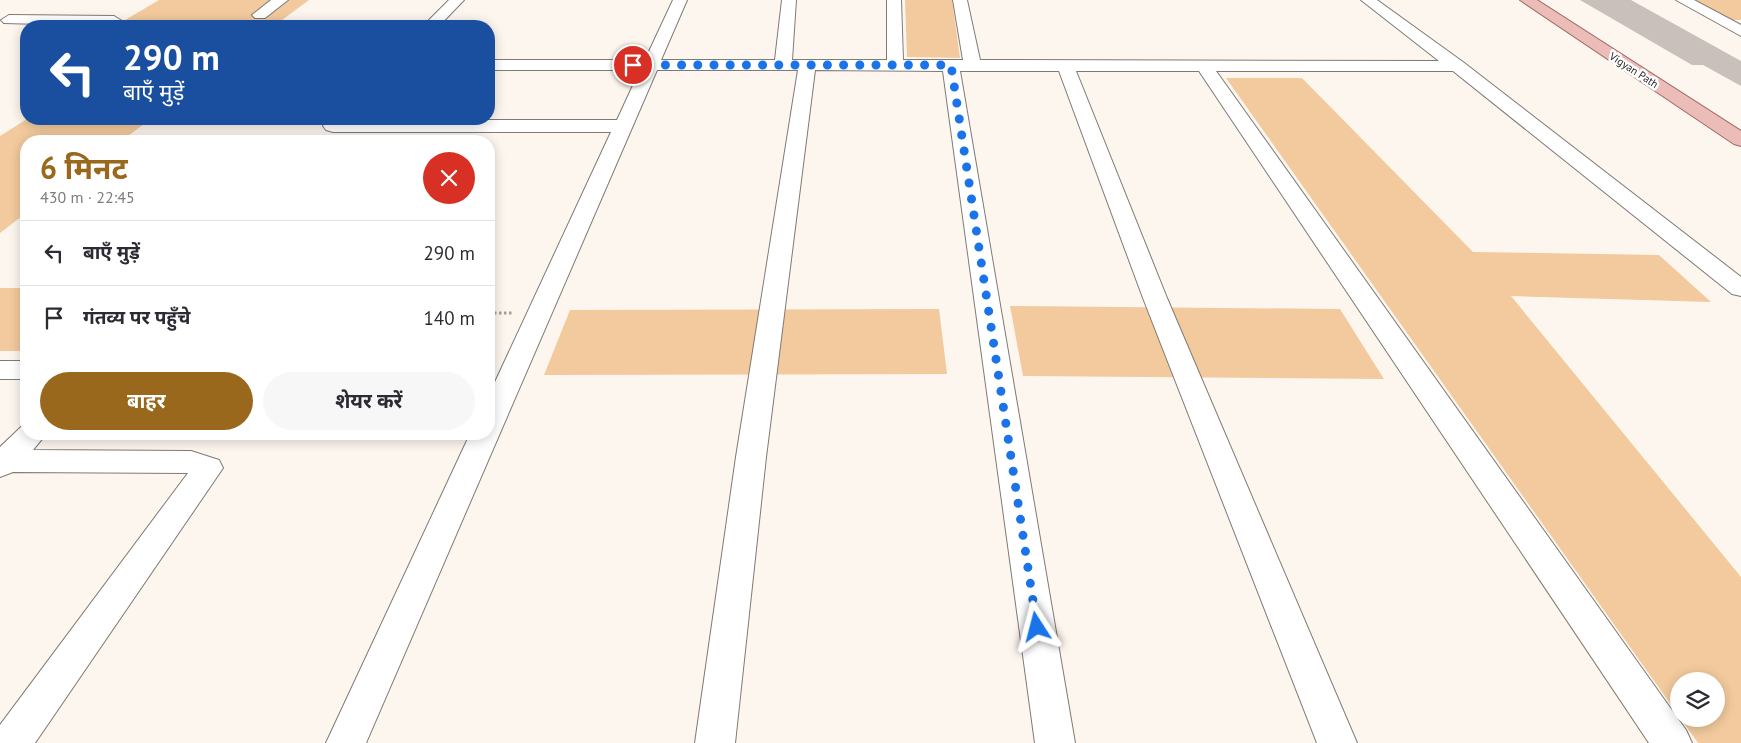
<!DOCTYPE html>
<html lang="hi">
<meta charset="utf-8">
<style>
:root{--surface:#fff;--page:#f7f7f7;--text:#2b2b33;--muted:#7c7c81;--line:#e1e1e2;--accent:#9a681c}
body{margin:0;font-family:"PT Sans","Noto Sans Devanagari",sans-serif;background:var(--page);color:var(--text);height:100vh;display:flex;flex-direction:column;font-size:19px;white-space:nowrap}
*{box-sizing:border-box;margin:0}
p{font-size:16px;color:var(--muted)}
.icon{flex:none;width:28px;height:28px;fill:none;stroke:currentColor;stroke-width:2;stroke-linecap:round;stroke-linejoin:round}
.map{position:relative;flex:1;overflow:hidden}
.drawer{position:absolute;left:20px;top:135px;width:475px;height:305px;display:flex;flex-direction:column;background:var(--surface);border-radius:20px;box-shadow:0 2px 12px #0003}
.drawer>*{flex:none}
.guide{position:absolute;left:20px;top:20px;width:475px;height:105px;border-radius:20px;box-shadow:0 2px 12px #0003;background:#1a4fa0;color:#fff;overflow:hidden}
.buttons{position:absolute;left:1670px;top:672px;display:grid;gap:10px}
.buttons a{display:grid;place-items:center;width:55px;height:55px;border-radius:50%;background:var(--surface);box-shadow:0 2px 12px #0003;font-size:25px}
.pin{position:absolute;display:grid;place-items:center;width:42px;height:42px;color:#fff;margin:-21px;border:2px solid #fff;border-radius:50%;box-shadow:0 1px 5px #0007}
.me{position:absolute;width:55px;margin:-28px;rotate:351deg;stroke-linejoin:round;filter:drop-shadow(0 0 4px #0008)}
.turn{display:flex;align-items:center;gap:18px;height:105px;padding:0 20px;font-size:22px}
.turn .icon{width:65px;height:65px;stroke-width:2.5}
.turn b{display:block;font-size:35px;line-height:42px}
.round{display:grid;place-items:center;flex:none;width:52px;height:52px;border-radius:26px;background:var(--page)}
.overview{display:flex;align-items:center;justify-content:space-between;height:85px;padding:0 20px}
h1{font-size:30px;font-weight:700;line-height:38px;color:var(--accent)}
.cta{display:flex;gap:10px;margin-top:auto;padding:10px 20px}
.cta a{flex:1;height:58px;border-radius:30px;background:var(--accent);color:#fff;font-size:20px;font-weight:700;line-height:58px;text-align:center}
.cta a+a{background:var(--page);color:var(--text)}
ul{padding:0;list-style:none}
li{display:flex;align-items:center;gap:15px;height:65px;padding:0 20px;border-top:1px solid var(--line)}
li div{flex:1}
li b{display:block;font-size:19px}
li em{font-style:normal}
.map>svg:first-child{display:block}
.green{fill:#f2ca9d}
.building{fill:#c9c0bc}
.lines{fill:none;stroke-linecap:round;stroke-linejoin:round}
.minor-casing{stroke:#807a74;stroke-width:2}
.major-casing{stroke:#a06b67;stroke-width:2}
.path{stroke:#a39e99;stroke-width:3;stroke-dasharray:2.5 2.5;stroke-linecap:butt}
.minor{fill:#fff;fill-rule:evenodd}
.major{fill:#ecbcb8;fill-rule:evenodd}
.route{stroke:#1a73e8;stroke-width:9;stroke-dasharray:0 16.2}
.labels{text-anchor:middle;stroke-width:5;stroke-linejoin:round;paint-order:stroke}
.far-street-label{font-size:11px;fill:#2c2927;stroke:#fff}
</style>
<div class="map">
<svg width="1741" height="743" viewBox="0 0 1741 743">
<rect width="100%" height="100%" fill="#fdf6ef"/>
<g class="green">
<path d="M159,0H309L274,26H115Z"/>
<path d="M905,0H952L960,58L907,57Z"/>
<path d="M1693,0H1741V20H1732Z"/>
<path d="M1226,78H1302L1473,252L1659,255L1711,302L1511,296L1741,577V743H1698L1681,719H1716V681H1679V716Z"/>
<path d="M27,119H151L121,141H26V213L0,233V136Z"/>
<rect x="0" y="288" width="26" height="63"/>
<path d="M1010,306L1340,309L1384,379L1023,376Z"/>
<path d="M939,309L947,374L544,375L570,310Z"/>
</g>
<path class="building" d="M1580,0H1631L1741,61V86L1703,65H1692Z"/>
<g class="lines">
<g class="minor-casing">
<g id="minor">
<path d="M271,0H288L265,18H255L252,15Z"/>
<path d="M449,0H464L439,26H423Z"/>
<path d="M673,0H687L661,60H775L782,0H796L792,60H887V0H901L903,60H963L953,0H967L980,60L1439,61L1361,0H1377L1463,62L1741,277V296L1732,294L1453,71H1216L1686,730L1692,743H1649L1199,71H1076L1167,298L1357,743H1317L1143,298L1059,71H960L1075,743H1035L943,71L815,70L766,457L735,743H695L736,457L798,70H657L366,743H326L470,434H489V395L611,132H333L326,130L323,126L326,122L333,120H617L640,70H489V60H645Z"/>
<path d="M1676,0H1694L1741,25V36Z"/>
<path d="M9,15L114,16L122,21L114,26L4,23L1,20Z"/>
<rect x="0" y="361" width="26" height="18"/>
<path d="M26,425V434H46L33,450L191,451L219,460L223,468L35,743H0V725L188,473L13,472L0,477V447L21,427Z"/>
</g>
</g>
<g class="major-casing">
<path id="major" d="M1520,0H1537L1741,131V146L1734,144Z"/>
</g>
<path class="path" d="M489,313H513"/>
<use href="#minor" class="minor"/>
<use href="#major" class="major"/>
</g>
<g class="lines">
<path class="route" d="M633,65H951L1037,627"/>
</g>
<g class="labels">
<g class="far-street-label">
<text transform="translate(1634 70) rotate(33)" y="4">Vigyan Path</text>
</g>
</g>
</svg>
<div class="buttons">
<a><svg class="icon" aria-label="layers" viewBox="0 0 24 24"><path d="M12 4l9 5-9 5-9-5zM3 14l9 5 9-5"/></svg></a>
</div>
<div class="pin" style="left:633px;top:65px;background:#d93025"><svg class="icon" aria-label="arrive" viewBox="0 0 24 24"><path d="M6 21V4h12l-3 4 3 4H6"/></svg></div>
<svg class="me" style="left:1037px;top:627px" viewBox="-20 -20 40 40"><path d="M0-17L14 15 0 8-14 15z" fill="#1a73e8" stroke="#fff" stroke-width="4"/></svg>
<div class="guide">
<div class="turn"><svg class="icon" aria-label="left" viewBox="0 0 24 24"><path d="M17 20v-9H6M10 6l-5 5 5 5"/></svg><div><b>290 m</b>बाएँ मुड़ें</div></div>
</div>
<section class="drawer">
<div class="overview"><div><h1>6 मिनट</h1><p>430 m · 22:45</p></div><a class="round" style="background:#d93025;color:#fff"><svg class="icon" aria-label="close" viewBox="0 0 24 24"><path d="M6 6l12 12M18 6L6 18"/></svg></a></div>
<ul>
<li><svg class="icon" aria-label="left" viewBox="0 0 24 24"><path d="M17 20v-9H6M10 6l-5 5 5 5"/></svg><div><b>बाएँ मुड़ें</b></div><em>290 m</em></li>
<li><svg class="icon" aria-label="arrive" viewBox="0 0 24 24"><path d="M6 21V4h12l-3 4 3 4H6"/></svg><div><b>गंतव्य पर पहुँचे</b></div><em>140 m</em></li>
</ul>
<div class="cta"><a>बाहर</a><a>शेयर करें</a></div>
</section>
</div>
